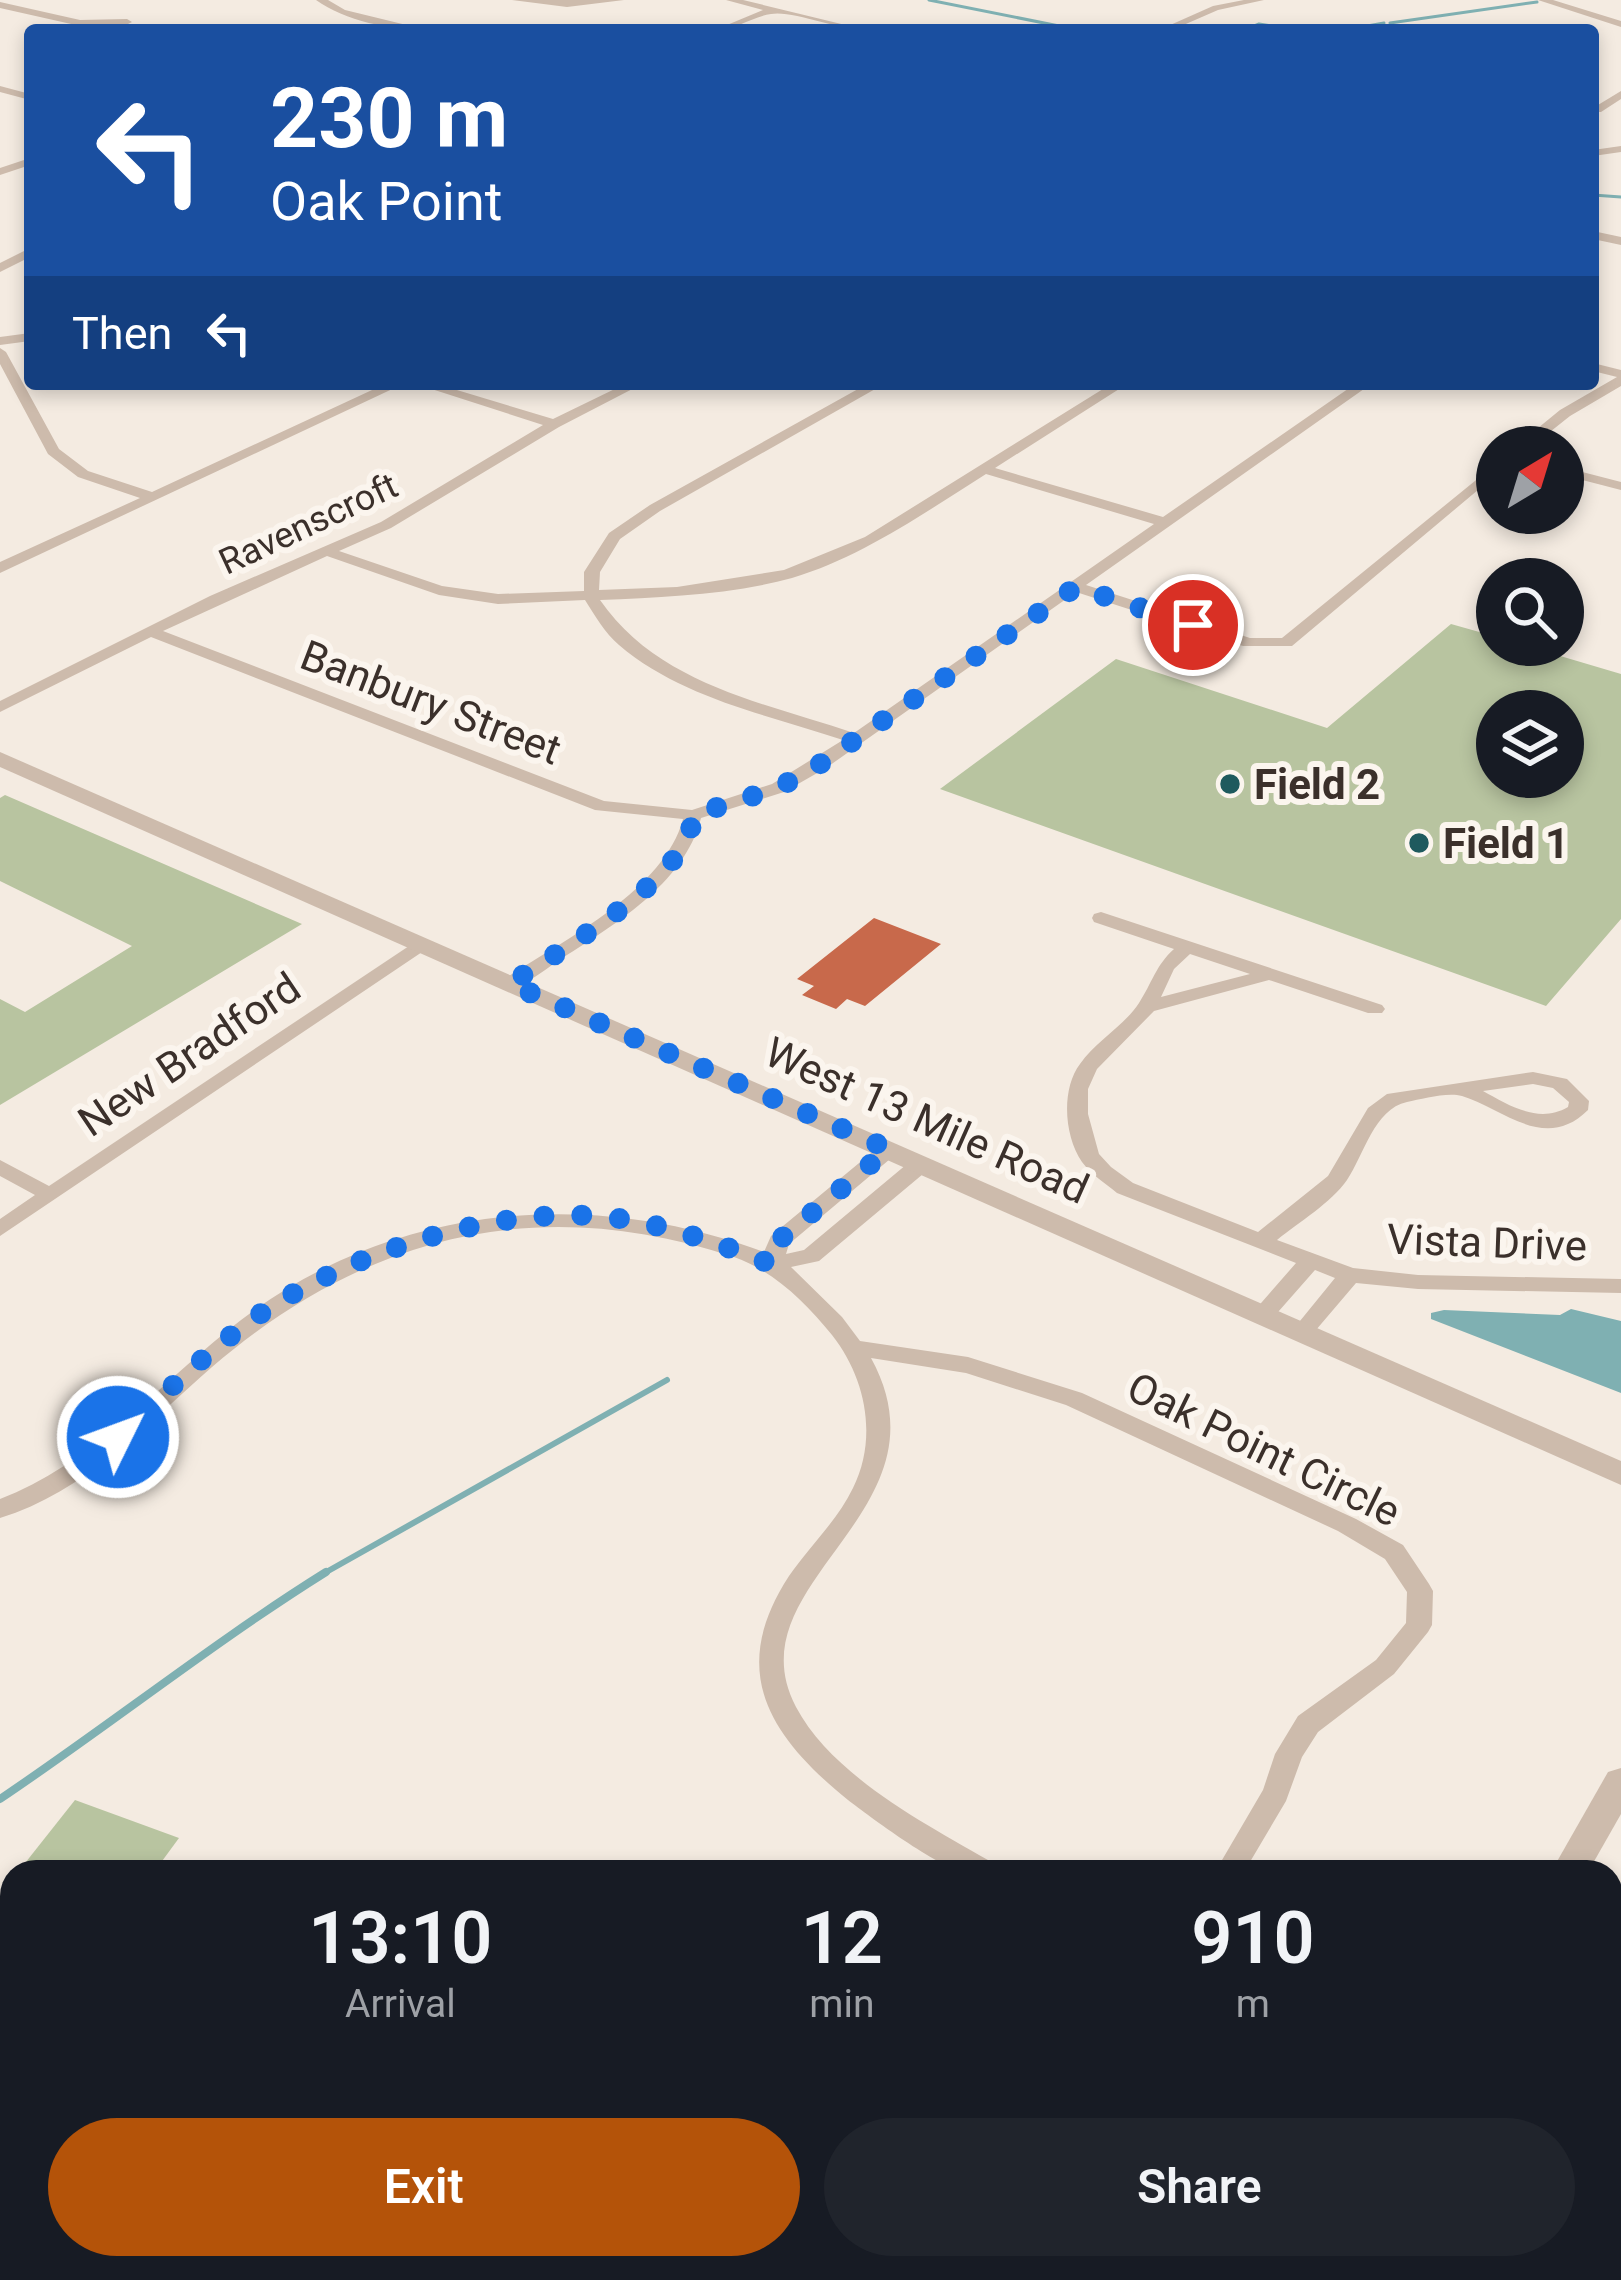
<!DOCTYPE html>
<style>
:root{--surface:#171b24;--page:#20242c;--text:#f1f3f6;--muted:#9ea1a6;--accent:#b45309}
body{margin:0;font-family:Roboto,sans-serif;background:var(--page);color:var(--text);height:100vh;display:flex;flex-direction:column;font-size:45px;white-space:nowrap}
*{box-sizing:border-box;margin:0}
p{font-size:39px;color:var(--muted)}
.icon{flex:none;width:66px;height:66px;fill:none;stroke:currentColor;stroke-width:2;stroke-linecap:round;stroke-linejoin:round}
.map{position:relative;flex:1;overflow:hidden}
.panel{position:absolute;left:0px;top:1860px;width:1623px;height:420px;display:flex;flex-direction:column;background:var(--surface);border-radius:36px 36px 0 0;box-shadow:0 6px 18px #0003}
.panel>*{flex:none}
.guide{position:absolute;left:24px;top:24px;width:1575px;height:366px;border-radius:12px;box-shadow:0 6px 18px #0003;background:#1a4fa0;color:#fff;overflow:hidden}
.needle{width:78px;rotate:38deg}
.fabs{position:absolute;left:1476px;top:426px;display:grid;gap:24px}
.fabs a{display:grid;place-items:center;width:108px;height:108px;border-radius:50%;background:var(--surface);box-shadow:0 6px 18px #0003;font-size:60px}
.pin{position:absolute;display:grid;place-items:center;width:102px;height:102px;color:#fff;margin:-51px;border:6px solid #fff;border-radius:50%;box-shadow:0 3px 12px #0007}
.me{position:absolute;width:132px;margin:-66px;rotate:48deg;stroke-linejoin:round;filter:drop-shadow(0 0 9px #0008)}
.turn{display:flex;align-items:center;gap:42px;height:252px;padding:0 48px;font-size:54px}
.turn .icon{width:156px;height:156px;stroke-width:2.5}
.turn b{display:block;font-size:84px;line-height:102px}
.then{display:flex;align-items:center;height:114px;padding:0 48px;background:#0003;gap:24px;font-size:45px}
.eta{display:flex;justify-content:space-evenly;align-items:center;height:204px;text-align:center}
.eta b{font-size:72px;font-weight:600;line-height:84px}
.button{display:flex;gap:24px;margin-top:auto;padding:24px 48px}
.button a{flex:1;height:138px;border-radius:72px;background:var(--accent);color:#fff;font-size:48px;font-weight:600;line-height:138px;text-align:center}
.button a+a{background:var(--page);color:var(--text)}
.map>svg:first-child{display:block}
.green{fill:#b8c4a0;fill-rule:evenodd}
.water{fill:#7fb0b2}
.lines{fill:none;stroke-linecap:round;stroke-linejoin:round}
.stream-far2{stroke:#7fb0b2;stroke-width:3}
.stream-far1{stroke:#7fb0b2;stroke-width:6}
.stream{stroke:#7fb0b2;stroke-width:8}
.building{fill:#c8694b}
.minor{fill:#cdbbac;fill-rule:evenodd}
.tertiary{fill:#cdbbac;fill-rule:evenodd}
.route{stroke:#1a73e8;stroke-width:21;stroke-dasharray:0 37.8}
.poi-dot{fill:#1f5a5e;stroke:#fbf5ee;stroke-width:4.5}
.labels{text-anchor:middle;stroke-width:12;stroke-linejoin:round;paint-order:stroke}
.far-street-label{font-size:36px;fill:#3b302b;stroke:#fbf5ee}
.street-label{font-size:42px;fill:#3b302b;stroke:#fbf5ee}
.poi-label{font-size:42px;font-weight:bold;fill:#3b302b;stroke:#fbf5ee;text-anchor:start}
</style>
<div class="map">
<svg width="1621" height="2280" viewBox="0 0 1621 2280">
<rect width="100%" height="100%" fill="#f4ebe1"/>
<g class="green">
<path d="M1451,624L1497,637V645H1523L1621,674V919L1546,1006L940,789L1116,659L1327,728ZM1563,711V777H1497V711Z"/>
<path d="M5,795L302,924L0,1105V999L25,1012L132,946L0,881V798Z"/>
<path d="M75,1800L179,1838L154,1872H18Z"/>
<path d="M0,2106L12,2111V2223L0,2232Z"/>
</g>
<path class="water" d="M1571,1309L1621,1321V1393L1431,1319V1313L1444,1310L1560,1315Z"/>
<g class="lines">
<g class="stream-far2">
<path d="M929,0L1079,30"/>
<path d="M1390,23L1537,2"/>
<path d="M1245,30L1259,24L1296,30"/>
<path d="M1345,30L1384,23"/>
<path d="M1593,195L1621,197"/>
</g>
<path class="stream-far1" d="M321,1575L667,1380"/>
<g class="stream">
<path d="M0,1799C110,1725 214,1642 326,1572"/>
<path d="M0,1934L12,1940"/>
<path d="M1124,2268L1169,2280"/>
</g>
</g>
<path class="building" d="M874,918L941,944L865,1006L847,999L836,1009L802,995L814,986L797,979Z"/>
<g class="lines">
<g class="minor">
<path d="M316,0H328L345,10L427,30C391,30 345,21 316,0Z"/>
<path d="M512,0H624L567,7Z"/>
<path d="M726,0H743L866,30C838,30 792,10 771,14C751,17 736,30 715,30L763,10Z"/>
<path d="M1244,0H1264L1218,10L1172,30H1159L1213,6Z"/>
<path d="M1538,0H1553L1621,21V27Z"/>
<path d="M0,2L80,20L127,19L132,22L116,30H102L110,25L80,26L0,8Z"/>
<path d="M0,86L30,94V100L0,92Z"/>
<path d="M1621,91V99L1601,112H1593V108Z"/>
<path d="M1621,146V152L1593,156V150Z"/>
<path d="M30,158V165L0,175V168Z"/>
<path d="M1593,231L1621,237V245L1593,239Z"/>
<path d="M30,248V257L0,272V263Z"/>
<path d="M30,333V341L0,345V337Z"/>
<path d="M0,348L6,352L59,449L88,471L152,492L385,384H403L0,573V562L140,498L78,477L48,454L0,364Z"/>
<path d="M1593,363L1621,370V386L1570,416L1531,447H1515L1560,410L1617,377L1593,371Z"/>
<path d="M416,384H437L553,419L625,384H642L559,427L391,528L339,551L442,586L498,594L584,591V572L609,533L650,505L867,384H884L660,511L620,539L600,572L599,590L677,587L784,570L865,537L1111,384H1127L995,468L1163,517L1355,384H1371L1086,585L1250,638H1282L1497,463V474L1292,646H1243L1076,592L826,768L784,792L701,818C684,885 612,926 558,961C543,971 527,984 510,990L503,988L500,984L503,980C562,941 664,891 683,819L595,810L151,637L0,712V701L210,596L381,522L543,425ZM986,474L1154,524L854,733C762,702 658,684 600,600C663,597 730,595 792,578C862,557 924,513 986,474ZM327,556L439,595L498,604L585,600C595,616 605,633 619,645C681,698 768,715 843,740L772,784L692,810L604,801L163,631Z"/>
<path d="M1563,467L1621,482V490L1563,475Z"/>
<path d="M1101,912L1382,1005L1385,1009L1382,1013H1368L1269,980L1154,1011L1097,1069L1088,1089V1114L1099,1154L1111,1167L1133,1183L1258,1232L1328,1176L1368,1108L1387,1094L1533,1072L1567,1079L1589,1101L1588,1110C1545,1153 1502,1108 1462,1096C1447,1092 1422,1099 1407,1102C1374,1109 1364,1155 1347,1180C1331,1203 1299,1222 1277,1240L1353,1268L1418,1275L1621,1279V1293L1418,1289L1356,1283L1310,1337H1294L1291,1332L1335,1278L1315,1270L1271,1320H1255L1252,1315L1255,1310L1296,1263L1117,1193C1105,1183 1092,1175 1082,1162C1064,1136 1061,1089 1080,1064C1096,1041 1124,1026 1139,1003C1152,983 1156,965 1174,949L1094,922L1092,918L1094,914ZM1190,954L1250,974L1161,997L1174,969ZM1533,1084L1553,1088L1569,1102L1568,1107C1539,1124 1510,1106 1483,1091Z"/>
<path d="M421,938L431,944L428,948L0,1236V1219L35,1195L0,1176V1160L49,1186Z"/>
<path d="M889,1142L900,1149L896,1154L789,1244L786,1254L804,1250L913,1159H929L932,1164L929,1169L819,1261L791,1267L842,1317L860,1341L968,1357L1082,1393L1356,1519L1403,1545L1429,1584L1433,1591L1432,1625L1428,1632L1394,1674L1318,1732L1302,1757L1286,1801L1244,1872H1215L1263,1790L1275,1754L1298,1716L1376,1660L1406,1623L1407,1592L1385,1559L1338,1531L1066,1405L966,1373L871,1358C956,1513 730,1581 796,1707C833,1777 929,1826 995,1864L999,1872C988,1872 974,1874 963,1872C938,1867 870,1817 848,1800C769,1736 727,1671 789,1576C809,1547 837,1521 853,1488C878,1438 866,1378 832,1335C806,1303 774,1271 734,1257C539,1192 367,1234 212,1367C147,1424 85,1492 0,1518V1499C89,1465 154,1390 227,1331C380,1206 583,1184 764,1252L771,1236L882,1144Z"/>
</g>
<g class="tertiary">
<path d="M0,752L1621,1461V1485L0,767Z"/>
<path d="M1621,1768V1814L1588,1872H1551L1608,1772Z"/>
<path d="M1311,2268H1355L1350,2280H1306Z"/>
</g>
</g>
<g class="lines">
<path class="route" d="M118,1437C160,1398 202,1356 249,1322C341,1254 507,1200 622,1219C673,1227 723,1245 771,1264L778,1241L889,1149L510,984C560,949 691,878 693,815L778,788L820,764L1076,587L1193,625"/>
</g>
<g class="poi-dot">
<circle cx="1230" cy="784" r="12"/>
<circle cx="1419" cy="843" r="12"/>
</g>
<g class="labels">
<g class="far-street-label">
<text transform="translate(308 523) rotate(-25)" y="13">Ravenscroft</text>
</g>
<g class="street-label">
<text transform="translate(431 702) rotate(21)" y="15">Banbury Street</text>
<text transform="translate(189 1054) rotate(-34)" y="15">New Bradford</text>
<text transform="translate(927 1120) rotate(24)" y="15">West 13 Mile Road</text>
<text transform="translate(1487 1242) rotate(2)" y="15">Vista Drive</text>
<text transform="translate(1264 1449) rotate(26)" y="15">Oak Point Circle</text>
</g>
<g class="poi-label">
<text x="1254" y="799">Field 2</text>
<text x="1443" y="858">Field 1</text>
</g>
</g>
</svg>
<div class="fabs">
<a><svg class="needle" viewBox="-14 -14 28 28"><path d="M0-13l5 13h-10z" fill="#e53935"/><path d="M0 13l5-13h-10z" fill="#9ea1a6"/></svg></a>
<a><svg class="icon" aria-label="search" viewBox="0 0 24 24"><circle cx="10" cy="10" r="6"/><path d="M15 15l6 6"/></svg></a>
<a><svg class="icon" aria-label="layers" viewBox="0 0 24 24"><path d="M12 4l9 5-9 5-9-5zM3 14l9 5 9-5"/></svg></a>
</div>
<div class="pin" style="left:1193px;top:625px;background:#d93025"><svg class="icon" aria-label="arrive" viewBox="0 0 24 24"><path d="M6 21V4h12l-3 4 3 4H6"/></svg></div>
<svg class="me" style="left:118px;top:1437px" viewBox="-20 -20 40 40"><circle r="17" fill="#1a73e8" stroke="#fff" stroke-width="3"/><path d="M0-11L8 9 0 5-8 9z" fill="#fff"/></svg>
<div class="guide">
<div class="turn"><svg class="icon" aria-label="left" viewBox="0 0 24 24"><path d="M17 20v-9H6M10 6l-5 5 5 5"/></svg><div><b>230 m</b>Oak Point</div></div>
<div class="then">Then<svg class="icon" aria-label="left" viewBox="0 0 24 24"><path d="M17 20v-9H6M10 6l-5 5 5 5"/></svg></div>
</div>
<section class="panel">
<div class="eta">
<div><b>13:10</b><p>Arrival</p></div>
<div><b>12</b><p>min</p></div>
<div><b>910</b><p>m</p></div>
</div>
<div class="button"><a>Exit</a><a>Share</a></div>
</section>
</div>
